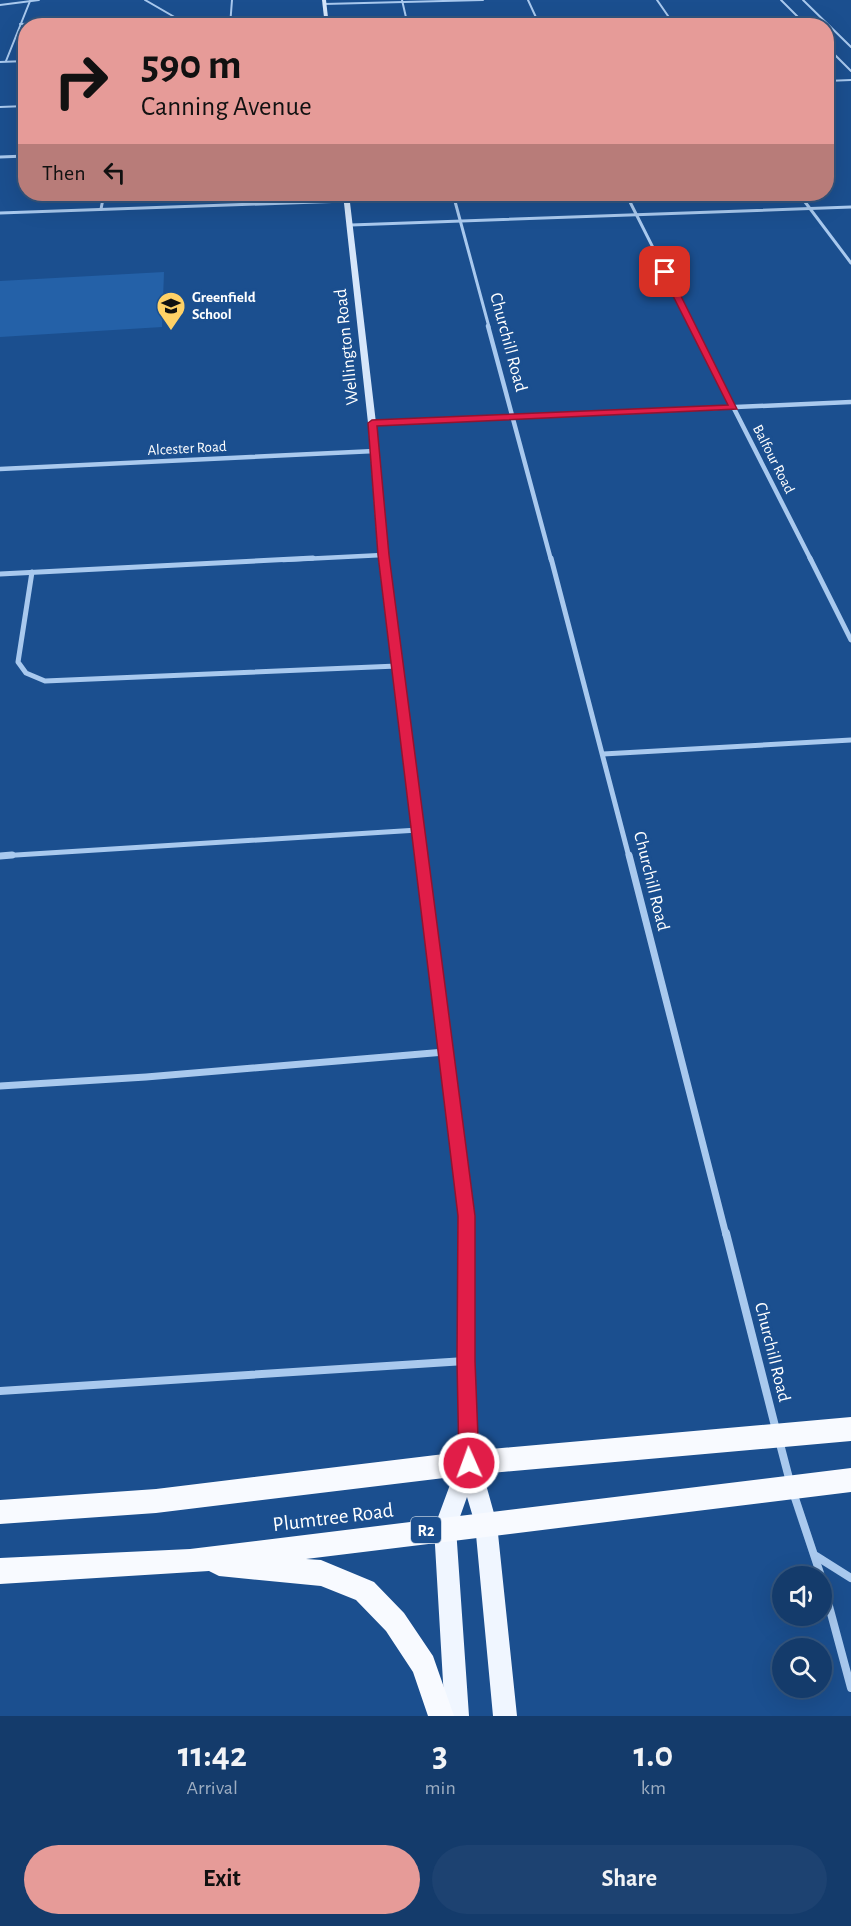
<!DOCTYPE html>
<style>
:root{--surface:#143b6b;--page:#1d4271;--text:#f1f3f6;--muted:#9dadc1;--line:#33557e;--accent:#e69b98}
body{margin:0;font-family:"Alegreya Sans",sans-serif;background:var(--page);color:var(--text);height:100vh;display:flex;flex-direction:column;font-size:22px;white-space:nowrap}
*{box-sizing:border-box;margin:0}
p{font-size:20px;color:var(--muted)}
.icon{flex:none;width:33px;height:33px;fill:none;stroke:currentColor;stroke-width:2;stroke-linecap:round;stroke-linejoin:round}
.map{position:relative;height:1716px;overflow:hidden}
.drawer{display:flex;flex-direction:column;background:var(--surface);flex:1}
.drawer>*{flex:none}
.guide{position:absolute;left:18px;top:18px;width:816px;height:183px;border-radius:24px;box-shadow:0 6px 24px #0002,0 0 0 2px var(--line);background:#e69b98;color:#111;overflow:hidden}
.tools{position:absolute;left:772px;top:1566px;display:grid;gap:12px}
.tools a{display:grid;place-items:center;width:60px;height:60px;border-radius:50%;background:var(--surface);box-shadow:0 6px 24px #0002,0 0 0 2px var(--line);font-size:30px}
.pin{position:absolute;display:grid;place-items:center;width:51px;height:51px;color:#fff;margin:-26px;border-radius:12px;box-shadow:0 3px 9px #0006}
.me{position:absolute;width:66px;margin:-33px;rotate:358deg;stroke-linejoin:round;filter:drop-shadow(0 0 4px #0008)}
.turn{display:flex;align-items:center;gap:21px;height:126px;padding:0 24px;font-size:27px}
.turn .icon{width:78px;height:78px;stroke-width:2.5}
.turn b{display:block;font-size:42px;line-height:51px}
.then{display:flex;align-items:center;height:57px;padding:0 24px;background:#0003;gap:12px;font-size:22px}
.eta{display:flex;justify-content:space-evenly;align-items:center;height:102px;text-align:center}
.eta b{font-size:36px;font-weight:700;line-height:42px}
.cta{display:flex;gap:12px;margin-top:auto;padding:12px 24px}
.cta a{flex:1;height:69px;border-radius:36px;background:var(--accent);color:#111;font-size:24px;font-weight:700;line-height:69px;text-align:center}
.cta a+a{background:var(--page);color:var(--text)}
.map>svg:first-child{display:block}
.green{fill:#2461a8}
.lines{fill:none;stroke-linecap:round;stroke-linejoin:round}
.minor-far5{stroke:#a9c9ee;stroke-width:2}
.minor-far4{stroke:#a9c9ee;stroke-width:3}
.minor-far3{stroke:#a9c9ee;stroke-width:4.5}
.minor-far2{stroke:#a9c9ee;stroke-width:5}
.minor-far1{stroke:#a9c9ee;stroke-width:7}
.minor{stroke:#a9c9ee;stroke-width:8}
.secondary{fill:#d6e6fa;fill-rule:evenodd}
.primary{fill:#f0f6ff;fill-rule:evenodd}
.trunk{fill:#f8faff;fill-rule:evenodd}
.route{fill:#e11d48;stroke:#92132f;stroke-width:1.5}
.labels{text-anchor:middle;stroke-width:6;stroke-linejoin:round;paint-order:stroke}
.far-poi-label{font-size:15px;font-weight:bold;fill:#fff;stroke:#1b4f8f;text-anchor:start}
.far-street-label{font-size:15px;fill:#fff;stroke:#1b4f8f}
.shield{fill:#1b4f8f;stroke:#bbcadd;stroke-width:1.5}
.shield-label{font-size:16px;font-weight:bold;fill:#fff}
.street-label{font-size:18px;fill:#fff;stroke:#1b4f8f}
.near-street-label{font-size:21px;fill:#fff;stroke:#1b4f8f}
</style>
<div class="map">
<svg width="851" height="1716" viewBox="0 0 851 1716">
<rect width="100%" height="100%" fill="#1b4f8f"/>
<path class="green" d="M164,272L162,327L0,337V281Z"/>
<g class="lines">
<g class="minor-far5">
<path d="M145,0L190,26"/>
<path d="M402,0L408,26"/>
<path d="M528,0L540,26"/>
<path d="M657,0L675,26"/>
<path d="M781,0L807,26"/>
<path d="M803,0L851,47"/>
<path d="M324,4L483,0"/>
<path d="M0,5L39,0"/>
<path d="M20,24L179,20"/>
<path d="M230,26L232,0"/>
<path d="M826,46L851,71"/>
<path d="M6,61L30,1"/>
<path d="M0,62L26,61"/>
<path d="M826,81L851,80"/>
<path d="M0,107L26,106"/>
</g>
<g class="minor-far4">
<path d="M0,157L26,156"/>
<path d="M453,194L489,327"/>
<path d="M626,194L693,327"/>
<path d="M799,194L851,263"/>
<path d="M101,209L104,194"/>
<path d="M0,213L346,201"/>
<path d="M351,225L851,207"/>
</g>
<g class="minor-far3">
<path d="M488,326L551,560"/>
<path d="M692,326L811,560"/>
<path d="M372,423L851,402"/>
<path d="M0,469L375,451"/>
<path d="M283,560L383,555"/>
</g>
<g class="minor-far2">
<path d="M551,558L629,857"/>
<path d="M810,558L851,640"/>
<path d="M32,572L18,662L26,673L45,681L397,666"/>
<path d="M0,574L313,558"/>
<path d="M603,754L851,740"/>
<path d="M0,856L418,830"/>
</g>
<g class="minor-far1">
<path d="M629,855L726,1235"/>
<path d="M0,856L12,855"/>
<path d="M0,1086L146,1077L445,1052"/>
</g>
<g class="minor">
<path d="M726,1233L776,1430"/>
<path d="M0,1391L465,1361"/>
<path d="M779,1440L790,1482"/>
<path d="M793,1492L821,1576"/>
<path d="M816,1556L851,1578"/>
<path d="M822,1580L851,1688"/>
</g>
<g class="secondary">
<path d="M322,0H326L329,26H325Z"/>
<path d="M343,194H349L376,423L388,555L475,1216L474,1361L478,1463L475,1469L469,1472L463,1469L460,1463L458,1361L459,1216L378,555L368,423Z"/>
</g>
<path class="primary" d="M469,1452L477,1455L480,1463L497,1524L517,1716H493L475,1524L467,1497L456,1528L469,1716H445L434,1528L461,1455Z"/>
<g class="trunk">
<path d="M851,1417V1441L469,1475L156,1513L0,1524V1500L156,1489L469,1451Z"/>
<path d="M851,1468V1492L306,1559L321,1560L374,1582L404,1613L433,1656L454,1716H428L413,1672L386,1631L356,1600L321,1586L219,1576L209,1571L0,1584V1558L190,1549Z"/>
</g>
</g>
<path class="route" d="M665,270L669,272L737,409L377,426L389,555L475,1216V1361L479,1463L476,1470L469,1473L462,1470L459,1463L457,1361L458,1216L378,555L368,423L372,420L728,405L661,272Z"/>
<defs>
<g id="school-pin" transform="scale(1.5)"><path d="M0 17L-7.5 6A9.5 9.5 0 1 1 7.5 6Z" fill="#ffd166" stroke="#1b4f8f"/><path d="M0-5L7-2L0 1L-7-2ZM-4 1L0 2.5L4 1V4Q0 6-4 4Z" fill="#111"/></g>
</defs>
<g fill-rule="evenodd">
<use href="#school-pin" x="171" y="306"/>
</g>
<g class="labels">
<g class="far-poi-label">
<text x="192" y="302">Greenfield<tspan x="192" dy="17">School</tspan></text>
</g>
<g class="far-street-label">
<text transform="translate(187 448) rotate(-3)" y="5">Alcester Road</text>
<text transform="translate(774 459) rotate(63)" y="5">Balfour Road</text>
</g>
<rect class="shield" x="411" y="1517" width="30" height="26" rx="4.5"/>
<g class="shield-label">
<text x="426" y="1536">R2</text>
</g>
<g class="street-label">
<text transform="translate(509 342) rotate(75)" y="6">Churchill Road</text>
<text transform="translate(346 347) rotate(-96)" y="6">Wellington Road</text>
<text transform="translate(652 881) rotate(76)" y="6">Churchill Road</text>
<text transform="translate(773 1352) rotate(76)" y="6">Churchill Road</text>
</g>
<g class="near-street-label">
<text transform="translate(333 1517) rotate(-7)" y="7">Plumtree Road</text>
</g>
</g>
</svg>
<div class="tools">
<a><svg class="icon" aria-label="sound" viewBox="0 0 24 24"><path d="M4 9h4l5-4v14l-5-4H4zM17 9q2 3 0 6"/></svg></a>
<a><svg class="icon" aria-label="search" viewBox="0 0 24 24"><circle cx="10" cy="10" r="6"/><path d="M15 15l6 6"/></svg></a>
</div>
<div class="pin" style="left:665px;top:272px;background:#d93025"><svg class="icon" aria-label="arrive" viewBox="0 0 24 24"><path d="M6 21V4h12l-3 4 3 4H6"/></svg></div>
<svg class="me" style="left:469px;top:1463px" viewBox="-20 -20 40 40"><circle r="17" fill="#e11d48" stroke="#fff" stroke-width="3"/><path d="M0-11L8 9 0 5-8 9z" fill="#fff"/></svg>
<div class="guide">
<div class="turn"><svg class="icon" aria-label="right" viewBox="0 0 24 24"><path d="M7 20v-9h11M14 6l5 5-5 5"/></svg><div><b>590 m</b>Canning Avenue</div></div>
<div class="then">Then<svg class="icon" aria-label="left" viewBox="0 0 24 24"><path d="M17 20v-9H6M10 6l-5 5 5 5"/></svg></div>
</div>
</div>
<section class="drawer">
<div class="eta">
<div><b>11:42</b><p>Arrival</p></div>
<div><b>3</b><p>min</p></div>
<div><b>1.0</b><p>km</p></div>
</div>
<div class="cta"><a>Exit</a><a>Share</a></div>
</section>
